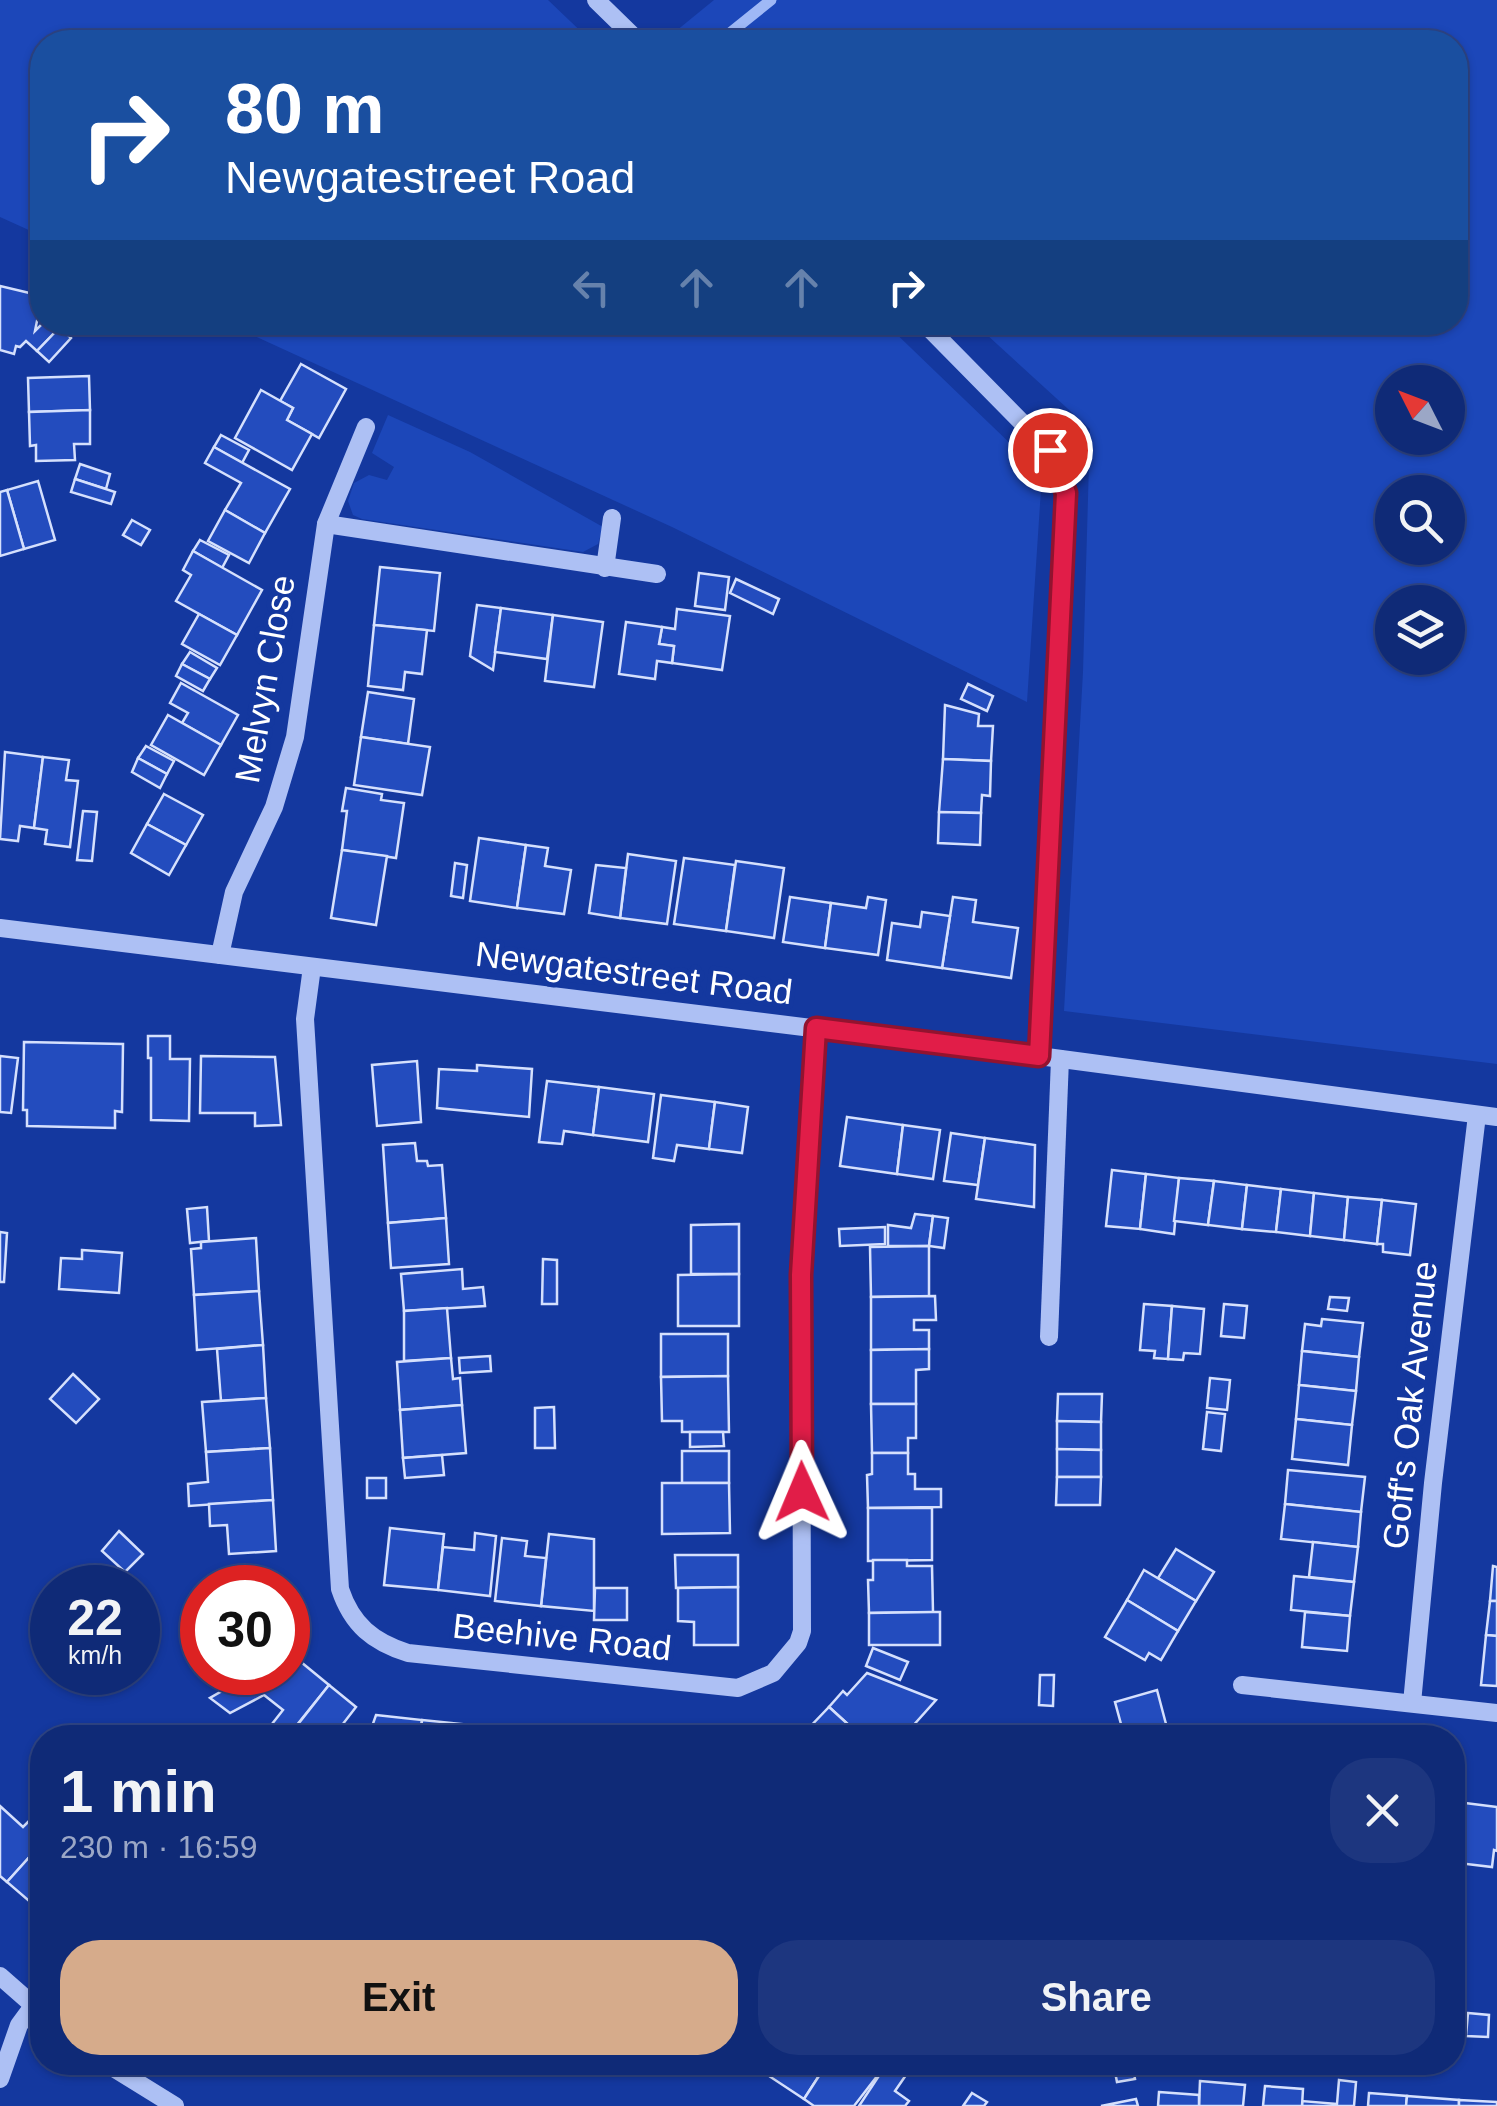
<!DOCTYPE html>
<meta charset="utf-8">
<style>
:root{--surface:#0f2a77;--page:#1d367f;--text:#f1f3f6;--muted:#9ba7c6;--line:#2f4689;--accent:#d6ab8b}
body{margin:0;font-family:Arial,sans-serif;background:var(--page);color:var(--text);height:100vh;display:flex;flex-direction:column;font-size:38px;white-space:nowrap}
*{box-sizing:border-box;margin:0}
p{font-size:32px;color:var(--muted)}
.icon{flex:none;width:55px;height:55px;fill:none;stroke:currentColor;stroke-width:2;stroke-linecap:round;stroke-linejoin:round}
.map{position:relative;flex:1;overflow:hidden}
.panel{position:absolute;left:30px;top:1725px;width:1435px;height:350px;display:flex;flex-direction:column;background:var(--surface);border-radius:40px;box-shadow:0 2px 8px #0004,0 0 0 2px var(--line)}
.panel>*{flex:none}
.top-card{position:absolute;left:30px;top:30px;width:1438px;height:305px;border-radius:40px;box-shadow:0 2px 8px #0004,0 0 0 2px var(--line);background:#1a4fa0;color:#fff;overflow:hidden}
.needle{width:65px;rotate:312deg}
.tools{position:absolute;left:1375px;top:365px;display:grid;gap:20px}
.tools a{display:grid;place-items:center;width:90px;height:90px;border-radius:50%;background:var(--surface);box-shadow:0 2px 8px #0004,0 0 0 2px var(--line);font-size:50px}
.speed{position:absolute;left:30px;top:1565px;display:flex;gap:20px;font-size:50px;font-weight:700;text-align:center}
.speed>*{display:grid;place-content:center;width:130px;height:130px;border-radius:50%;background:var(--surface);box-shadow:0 2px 8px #0004,0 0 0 2px var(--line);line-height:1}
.speed small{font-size:25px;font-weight:400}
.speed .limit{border:15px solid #d22;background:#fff;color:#111}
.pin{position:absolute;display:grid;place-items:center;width:85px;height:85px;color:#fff;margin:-42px;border:5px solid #fff;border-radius:50%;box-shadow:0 2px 10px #0007}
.me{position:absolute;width:110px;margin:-55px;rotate:359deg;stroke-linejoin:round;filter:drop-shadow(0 0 8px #0008)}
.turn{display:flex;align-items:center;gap:35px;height:210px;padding:0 30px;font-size:45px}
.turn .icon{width:130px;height:130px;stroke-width:2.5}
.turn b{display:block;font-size:70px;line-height:85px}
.lanes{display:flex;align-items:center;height:95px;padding:0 30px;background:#0003;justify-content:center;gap:50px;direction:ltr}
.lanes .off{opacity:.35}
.round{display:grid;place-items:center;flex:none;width:105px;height:105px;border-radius:40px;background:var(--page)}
.headline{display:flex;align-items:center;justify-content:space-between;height:170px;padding:0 30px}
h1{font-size:60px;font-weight:700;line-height:75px}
.primary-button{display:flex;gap:20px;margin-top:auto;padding:20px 30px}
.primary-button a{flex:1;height:115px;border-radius:40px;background:var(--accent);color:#111;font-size:40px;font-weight:700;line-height:115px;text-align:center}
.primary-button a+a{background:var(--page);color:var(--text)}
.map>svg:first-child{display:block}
.green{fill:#1c47b9;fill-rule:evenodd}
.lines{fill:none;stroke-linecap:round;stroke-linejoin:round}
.stream{stroke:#9fb8f6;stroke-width:11}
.building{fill:#234cbe;stroke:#d5e0fd;stroke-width:2.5}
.minor{stroke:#adc0f4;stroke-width:18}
.route-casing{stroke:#92132f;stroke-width:25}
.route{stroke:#e11d48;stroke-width:18}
.labels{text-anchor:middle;stroke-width:10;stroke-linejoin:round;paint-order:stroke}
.street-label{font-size:35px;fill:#fff;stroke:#14389f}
</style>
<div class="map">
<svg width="1497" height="2106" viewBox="0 0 1497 2106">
<rect width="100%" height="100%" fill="#14389f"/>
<g class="green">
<path d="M0,0H548L592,42H42V236L0,217Z"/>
<path d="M714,0H1497V1064L1064,1011L1083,672L1090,429L974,323L1455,322V42L665,40ZM1448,382V438H1392V382ZM1448,492V548H1392V492ZM1448,602V658H1392V602Z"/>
<path d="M226,323H885L1042,474L1027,702L672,527Z"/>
<path d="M388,415L470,452L603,527L598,544L583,552L362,519L353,515L348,501L354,483L369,475L387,480L394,467L372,453Z"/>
</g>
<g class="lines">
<path class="stream" d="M725,37L771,0"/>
</g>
<g class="building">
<path d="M0,286L42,296L35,331L44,322H55L60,327L37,351L26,341L20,347L16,346L14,354L0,350Z"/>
<path d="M60,327L71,338L49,362L37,351Z"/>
<path d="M301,364L346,389L319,438L287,420L293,408L280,401Z"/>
<path d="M89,376L90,410L29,412L28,378Z"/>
<path d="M261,390L293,408L287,420L312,434L292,470L235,438Z"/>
<path d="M90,410V444H74L75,460L36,461V445L30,446L29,412Z"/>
<path d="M221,435L249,450L242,463L214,447Z"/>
<path d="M214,447L290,489L265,533L225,510L241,483L205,463Z"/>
<path d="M80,464L110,474L106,489L75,479Z"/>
<path d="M75,479L115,492L111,504L71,492Z"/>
<path d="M38,481L55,540L24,549L7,490Z"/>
<path d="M7,490L24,549L0,556V492Z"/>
<path d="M225,510L265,533L249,563L208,541Z"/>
<path d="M132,520L150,530L141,545L123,535Z"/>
<path d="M200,540L229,555L222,568L193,551Z"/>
<path d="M193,551L262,590L237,635L176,601L191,575L183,570Z"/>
<path d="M380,567L440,573L434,631L374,625Z"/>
<path d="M699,573L729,577L725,610L695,606Z"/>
<path d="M736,579L779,599L773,614L730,593Z"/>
<path d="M477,605L501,608L493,670L470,656Z"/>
<path d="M501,608L553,615L547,659L495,652Z"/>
<path d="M677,609L730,616L722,670L672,663L674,646L659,644L662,627L675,629Z"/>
<path d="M199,614L237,635L220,665L182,644Z"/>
<path d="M553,615L603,622L594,687L545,681Z"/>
<path d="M626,622L662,627L659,644L674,646L672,663L657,661L655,679L619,674Z"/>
<path d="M374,625L427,630L422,674L405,672L403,690L368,686Z"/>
<path d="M190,652L217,668L210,679L182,664Z"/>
<path d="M182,664L210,679L203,691L176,676Z"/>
<path d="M181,683L238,715L221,745L182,723L188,713L170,703Z"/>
<path d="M968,684L993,696L987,711L961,699Z"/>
<path d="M368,692L414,699L408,744L361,737Z"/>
<path d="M945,705L979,714L978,726H993L991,761L943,759Z"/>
<path d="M168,715L221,745L204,775L151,745Z"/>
<path d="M361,737L430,747L422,795L354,785Z"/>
<path d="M146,746L174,761L167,774L138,758Z"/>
<path d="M5,752L43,757L34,828L20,826L18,841L0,839Z"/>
<path d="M43,757L69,760L66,780L78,781L70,847L45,844L47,830L34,828Z"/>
<path d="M138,758L167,774L160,788L132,772Z"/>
<path d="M943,759L991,761L990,796L982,795L981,813L939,812Z"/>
<path d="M346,788L382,794L381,800L404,803L396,858L342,850L347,811H342Z"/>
<path d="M164,794L203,815L186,845L147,824Z"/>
<path d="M83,811L97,812L92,861L77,860Z"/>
<path d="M939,812L981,813L980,845L938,843Z"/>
<path d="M147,824L186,845L169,875L131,853Z"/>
<path d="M479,838L526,845L517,908L470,901Z"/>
<path d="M526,845L548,848L545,866L571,870L564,914L517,908Z"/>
<path d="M342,850L387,856L376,925L331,918Z"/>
<path d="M628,854L676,861L667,924L620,918Z"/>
<path d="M684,858L735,865L726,931L674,924Z"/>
<path d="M736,861L784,868L774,938L726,931Z"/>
<path d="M455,863L467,865L463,898L451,896Z"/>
<path d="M596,865L626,868L620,918L589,913Z"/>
<path d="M790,897L831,903L825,948L783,942Z"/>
<path d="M868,897L886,900L878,955L825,948L831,903L866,908Z"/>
<path d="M953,897L976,900L973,922L1018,928L1011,978L942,968Z"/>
<path d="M922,912L950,916L942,968L887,960L892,923L920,927Z"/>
<path d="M148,1036H170V1059H190L189,1121L151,1120V1058H148Z"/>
<path d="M24,1042L123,1044L122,1112L115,1111V1128L27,1126V1110H23Z"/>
<path d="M0,1056L18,1058L11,1113L0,1112Z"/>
<path d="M201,1056L275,1057L281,1125L255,1126V1113H200Z"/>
<path d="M417,1061L421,1122L377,1126L372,1065Z"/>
<path d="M477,1065L532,1069L529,1117L437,1108L439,1069L477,1071Z"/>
<path d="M547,1081L599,1087L593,1135L564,1131L562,1144L539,1142Z"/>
<path d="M599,1087L654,1094L648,1142L593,1135Z"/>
<path d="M661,1095L715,1102L709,1149L677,1145L674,1161L653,1158Z"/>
<path d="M715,1102L748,1107L742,1153L709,1149Z"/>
<path d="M847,1117L903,1125L897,1174L840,1166Z"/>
<path d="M903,1125L940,1130L933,1179L897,1174Z"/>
<path d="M951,1133L985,1138L978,1185L944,1181Z"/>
<path d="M985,1138L1035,1145L1034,1207L976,1199Z"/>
<path d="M415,1143L417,1161H427L428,1166L442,1165L446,1218L388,1223L383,1145Z"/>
<path d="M1112,1170L1146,1174L1140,1229L1106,1226Z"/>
<path d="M1146,1174L1179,1178L1174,1234L1140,1229Z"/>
<path d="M1179,1178L1214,1181L1208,1225L1174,1221Z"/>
<path d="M1214,1181L1247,1185L1242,1229L1208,1225Z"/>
<path d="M1247,1185L1281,1189L1276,1232L1242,1229Z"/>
<path d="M1281,1189L1314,1193L1310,1236L1276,1232Z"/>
<path d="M1314,1193L1348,1197L1344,1240L1310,1236Z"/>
<path d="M1348,1197L1382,1200L1377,1244L1344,1240Z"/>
<path d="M1382,1200L1416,1204L1410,1255L1383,1252V1244H1377Z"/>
<path d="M207,1207L209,1241L190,1243L187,1209Z"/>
<path d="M915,1214L933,1216L929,1246H888V1225L911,1228Z"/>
<path d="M933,1216L948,1218L944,1248L929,1246Z"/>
<path d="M446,1218L449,1264L391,1268L388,1223Z"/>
<path d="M739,1224V1274H691V1225Z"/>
<path d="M885,1227V1244L840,1246L839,1229Z"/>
<path d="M0,1232L7,1233L4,1282H0Z"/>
<path d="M256,1238L259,1291L194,1295L191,1249L201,1248V1242Z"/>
<path d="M929,1246V1296L871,1297L870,1247Z"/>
<path d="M82,1250L122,1253L119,1293L59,1289L61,1258L82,1259Z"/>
<path d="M543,1259L557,1260V1304H542Z"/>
<path d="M462,1269L463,1289L483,1287L485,1306L404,1311L401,1274Z"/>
<path d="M739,1274V1326H678V1275Z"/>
<path d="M259,1291L263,1345L197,1350L194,1295Z"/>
<path d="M935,1296L936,1320H914V1330H929V1349L871,1350V1297Z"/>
<path d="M1330,1297L1349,1298L1347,1311L1328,1309Z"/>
<path d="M1144,1304L1172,1306L1168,1359L1154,1358L1155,1351L1140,1350Z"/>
<path d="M1224,1304L1247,1306L1244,1338L1221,1336Z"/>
<path d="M1172,1306L1204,1309L1200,1354L1184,1353L1183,1360L1168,1359Z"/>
<path d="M447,1308L451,1358L404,1361V1311Z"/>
<path d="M1322,1319L1363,1323L1359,1357L1302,1351L1305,1324L1321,1326Z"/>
<path d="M661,1334H728V1376L661,1377Z"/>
<path d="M263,1345L266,1398L221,1401L217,1349Z"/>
<path d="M929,1349V1369L916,1370V1404H871V1350Z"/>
<path d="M1302,1351L1359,1357L1356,1391L1299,1385Z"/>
<path d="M490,1356L491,1371L460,1373L459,1358Z"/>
<path d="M451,1358L453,1379L460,1378L462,1405L400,1410L397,1362Z"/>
<path d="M73,1374L99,1399L76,1423L50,1399Z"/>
<path d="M728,1376L729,1432H682V1421H662L661,1377Z"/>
<path d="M1210,1378L1230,1380L1227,1410L1207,1408Z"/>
<path d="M1299,1385L1356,1391L1352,1425L1296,1419Z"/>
<path d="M1058,1394H1102L1101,1422L1057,1421Z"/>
<path d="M266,1398L270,1448L206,1452L202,1402Z"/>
<path d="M871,1404H916V1438H908V1453H872Z"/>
<path d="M462,1405L466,1453L403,1458L400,1410Z"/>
<path d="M554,1407L555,1448H535V1408Z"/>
<path d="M1207,1412L1225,1414L1221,1451L1203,1449Z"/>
<path d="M1296,1419L1352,1425L1348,1465L1292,1459Z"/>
<path d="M1057,1421L1101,1422V1450L1057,1449Z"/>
<path d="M690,1432H723L724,1446L690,1447Z"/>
<path d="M270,1448L273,1500L189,1506L188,1484L208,1482L206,1452Z"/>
<path d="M1057,1449L1101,1450V1477H1057Z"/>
<rect x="682" y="1451" width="47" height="32"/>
<path d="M872,1453H908V1474H915V1489H941V1507L868,1508L867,1475L872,1474Z"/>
<path d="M442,1455L444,1475L405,1478L403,1458Z"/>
<path d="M1288,1470L1365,1477L1361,1512L1285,1504Z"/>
<path d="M1057,1477H1101L1100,1505H1056Z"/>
<rect x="367" y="1478" width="19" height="20"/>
<path d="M662,1483H729L730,1533L662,1534Z"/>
<path d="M273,1500L276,1551L229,1554L227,1525L210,1526L209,1504Z"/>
<path d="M1285,1504L1361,1512L1358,1547L1281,1539Z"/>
<path d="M868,1508H932V1560L868,1561Z"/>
<path d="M390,1528L444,1534L438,1590L384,1585Z"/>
<path d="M119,1531L143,1554L125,1572L102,1551Z"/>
<path d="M475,1533L496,1536L490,1596L438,1590L443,1547L474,1550Z"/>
<path d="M549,1534L594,1539V1611L541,1606Z"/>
<path d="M502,1538L527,1541L525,1556L546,1558L541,1606L495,1601Z"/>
<path d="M1313,1542L1358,1547L1354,1582L1309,1577Z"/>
<path d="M1176,1549L1214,1572L1196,1601L1158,1578Z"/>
<path d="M675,1555H738V1587L676,1588Z"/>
<path d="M873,1560H907V1566H932L933,1612L869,1613L868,1580H873Z"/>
<path d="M1493,1566L1497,1567V1601H1490Z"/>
<path d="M1144,1570L1196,1601L1178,1631L1127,1600Z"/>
<path d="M278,1575V1588H230V1578Z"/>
<path d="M1294,1576L1354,1582L1350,1616L1291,1610Z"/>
<path d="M738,1587V1645H694V1622L678,1621V1588Z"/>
<path d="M595,1588H627V1620H594Z"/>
<path d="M1127,1600L1178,1631L1161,1660L1149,1653L1145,1660L1105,1637Z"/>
<path d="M1490,1601H1497V1636L1486,1635Z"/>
<path d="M933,1612H940V1645H869V1613Z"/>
<path d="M1305,1612L1350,1616L1347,1651L1302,1647Z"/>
<path d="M1486,1635L1497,1636V1686L1481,1685Z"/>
<path d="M873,1648L908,1662L900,1680L866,1666Z"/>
<path d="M290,1653L329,1685L288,1736L272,1724L283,1710L264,1695L230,1713L210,1698L255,1672H288Z"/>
<path d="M867,1673L936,1700L902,1738H863L829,1707L843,1691L847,1695Z"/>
<path d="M1040,1675H1054L1053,1706L1039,1705Z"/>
<path d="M329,1685L356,1707L339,1729L349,1738H317L299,1723Z"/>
<path d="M1157,1690L1166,1724L1124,1735L1115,1702Z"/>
<path d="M829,1707L863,1738H813L806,1731Z"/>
<path d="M376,1715L422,1720L420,1738H368Z"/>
<path d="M422,1720L472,1725L471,1738H420Z"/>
<path d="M1166,1724L1169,1738H1125L1124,1735Z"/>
<path d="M481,1726L522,1731V1738H480Z"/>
<path d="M547,1728L580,1731L579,1738H522V1731L546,1733Z"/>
<path d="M1452,1802L1465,1803L1458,1863L1452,1862Z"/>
<path d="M1465,1803L1497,1807V1851L1494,1850L1492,1867L1458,1863Z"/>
<path d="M0,1806L23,1827L33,1817L42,1825V1843L7,1882L0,1876Z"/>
<path d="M42,1843V1912L7,1882Z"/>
<path d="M1468,2013L1489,2015L1488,2037L1466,2036Z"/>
<path d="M710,2062H750L749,2073L709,2067Z"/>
<path d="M774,2062H828L804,2099L766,2074Z"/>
<path d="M828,2062H888L854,2106H814L804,2099Z"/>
<path d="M888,2062H915L895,2091L909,2101L905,2106H859Z"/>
<path d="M1113,2062H1132L1135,2079L1117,2082Z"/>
<path d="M1339,2080L1356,2082L1354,2106H1302V2101L1337,2104Z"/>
<path d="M1200,2081L1245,2085L1243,2106H1199Z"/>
<path d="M1265,2086L1303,2089L1302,2106H1263Z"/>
<path d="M1159,2092L1199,2095V2106H1158Z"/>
<path d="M972,2093L987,2102L984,2106H963Z"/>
<path d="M1369,2093L1407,2096L1406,2106H1368Z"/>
<path d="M1407,2096L1459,2100V2106H1406Z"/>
<path d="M1136,2099L1138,2106H1101Z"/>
<path d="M1459,2100L1497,2102V2106H1459Z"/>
</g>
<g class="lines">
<g class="minor">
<path d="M596,0L639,42"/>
<path d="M923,322L1049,450L1066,493L1039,1056"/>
<path d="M326,524L657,574"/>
<path d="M605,568L612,518"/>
<path d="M0,928L1039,1056L1497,1117"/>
<path d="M220,955L234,892L274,807L295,737L326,524L366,427"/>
<path d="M312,967L305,1019L340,1589C352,1625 373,1642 408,1653L738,1688L773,1673L798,1643L802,1631L801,1275L816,1028"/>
<path d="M1049,1337L1060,1059"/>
<path d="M1242,1685L1497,1713"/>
<path d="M1412,1703L1433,1483L1477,1115"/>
<path d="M0,1976L41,2012"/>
<path d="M104,2062L175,2106"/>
<path d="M0,2079L19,2025L33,2006"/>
</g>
</g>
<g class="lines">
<g class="route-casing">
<path id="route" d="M802,1492L801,1275L816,1028L1039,1056L1066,493L1050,450"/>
</g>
<use href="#route" class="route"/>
</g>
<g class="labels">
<g class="street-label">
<text transform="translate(265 679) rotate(-80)" y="12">Melvyn Close</text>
<text transform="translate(634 973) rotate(7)" y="12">Newgatestreet Road</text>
<text transform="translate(1410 1405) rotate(-84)" y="12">Goff's Oak Avenue</text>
<text transform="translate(562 1637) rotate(6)" y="12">Beehive Road</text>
</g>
</g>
</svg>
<div class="tools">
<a><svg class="needle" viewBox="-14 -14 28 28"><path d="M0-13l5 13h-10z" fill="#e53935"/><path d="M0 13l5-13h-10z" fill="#9ba7c6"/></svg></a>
<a><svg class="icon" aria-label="search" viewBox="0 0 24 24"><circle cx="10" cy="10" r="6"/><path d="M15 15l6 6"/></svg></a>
<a><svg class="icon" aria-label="layers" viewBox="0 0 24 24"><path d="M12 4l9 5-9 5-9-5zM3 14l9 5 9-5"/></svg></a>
</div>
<div class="speed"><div>22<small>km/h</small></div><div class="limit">30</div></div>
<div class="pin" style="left:1050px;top:450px;background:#d93025"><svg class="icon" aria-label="arrive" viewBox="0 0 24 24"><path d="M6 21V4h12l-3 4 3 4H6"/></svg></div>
<svg class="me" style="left:802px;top:1492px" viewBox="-20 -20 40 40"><path d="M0-17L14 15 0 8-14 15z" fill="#e11d48" stroke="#fff" stroke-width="4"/></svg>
<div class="top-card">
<div class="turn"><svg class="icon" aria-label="right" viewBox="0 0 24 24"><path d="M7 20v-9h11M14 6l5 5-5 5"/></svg><div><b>80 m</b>Newgatestreet Road</div></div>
<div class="lanes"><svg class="icon off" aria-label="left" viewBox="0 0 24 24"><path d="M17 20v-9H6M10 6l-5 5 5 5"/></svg><svg class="icon off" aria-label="ahead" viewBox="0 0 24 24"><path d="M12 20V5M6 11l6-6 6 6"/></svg><svg class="icon off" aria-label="ahead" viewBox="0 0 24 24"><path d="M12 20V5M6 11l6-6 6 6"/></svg><svg class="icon" aria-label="right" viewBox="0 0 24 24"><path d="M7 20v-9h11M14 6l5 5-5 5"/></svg></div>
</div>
<section class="panel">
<div class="headline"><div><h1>1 min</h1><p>230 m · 16:59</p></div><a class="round"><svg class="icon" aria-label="close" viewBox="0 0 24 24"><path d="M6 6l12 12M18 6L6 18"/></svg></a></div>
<div class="primary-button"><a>Exit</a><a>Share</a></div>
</section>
</div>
